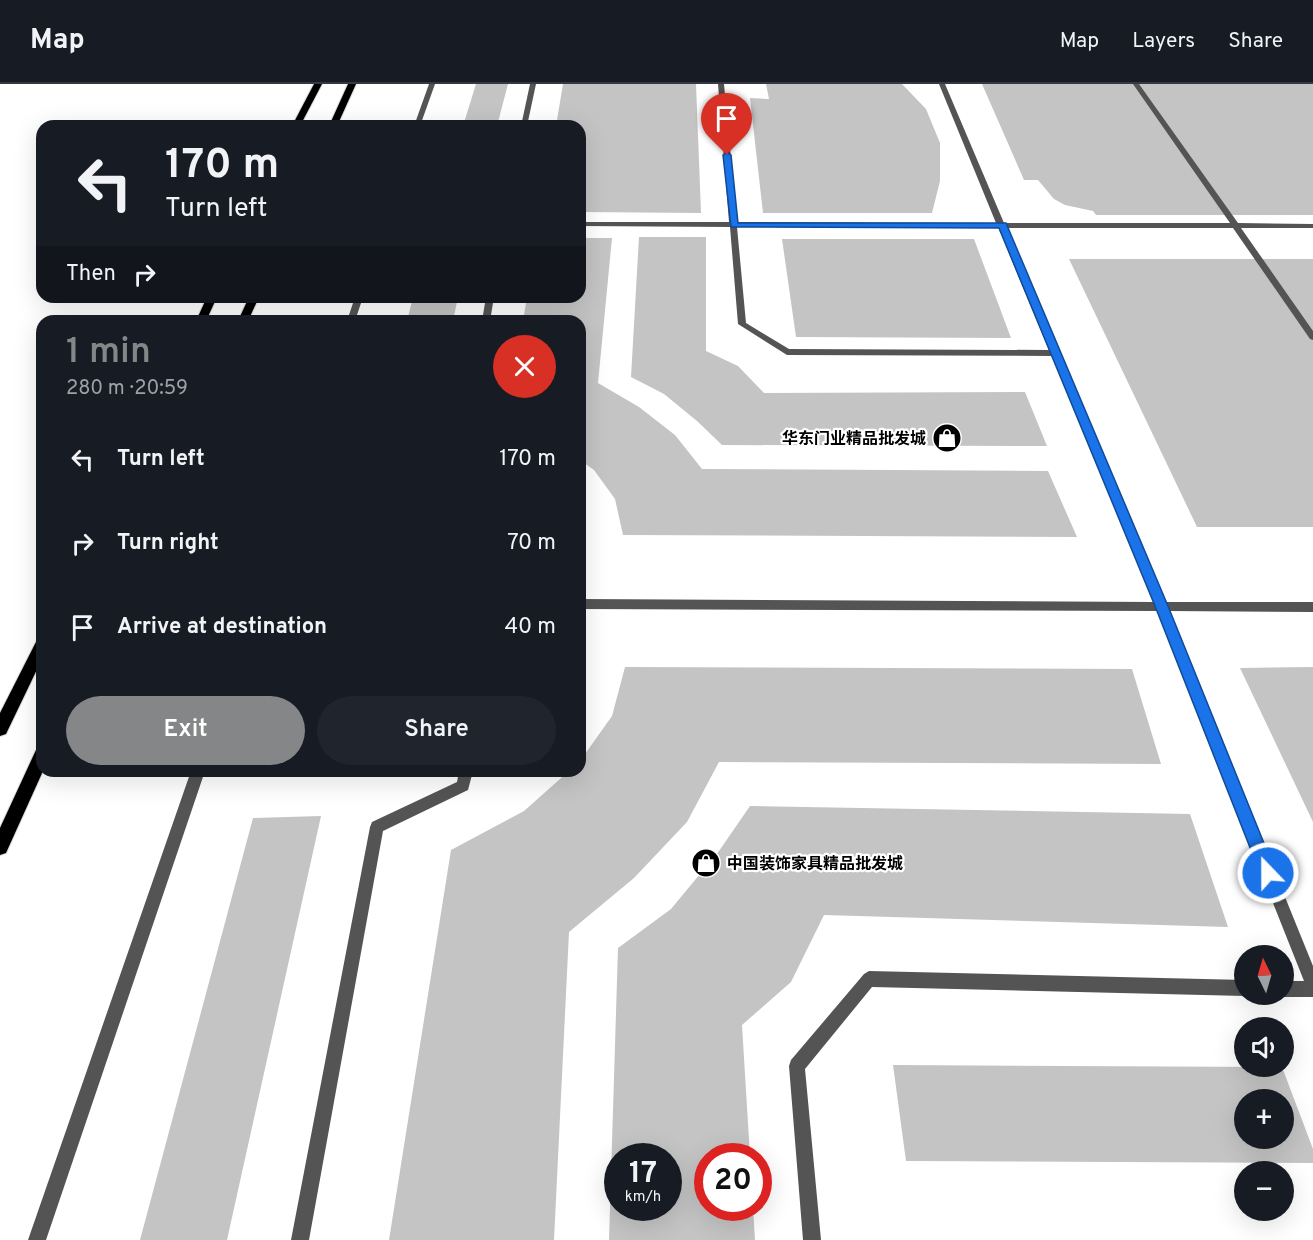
<!DOCTYPE html>
<meta charset="utf-8">
<style>
:root{--surface:#171b24;--page:#20242c;--text:#f1f3f6;--muted:#9ea1a6;--line:#363941;--accent:#858687}
body{margin:0;font-family:Overpass,"Noto Sans SC",sans-serif;background:var(--page);color:var(--text);height:100vh;display:flex;flex-direction:column;font-size:22px;white-space:nowrap}
*{box-sizing:border-box;margin:0}
p{font-size:20px;color:var(--muted)}
.icon{flex:none;width:33px;height:33px;fill:none;stroke:currentColor;stroke-width:2;stroke-linecap:round;stroke-linejoin:round}
.map{position:relative;flex:1;overflow:hidden}
.sheet{position:absolute;left:36px;top:231px;width:550px;height:462px;display:flex;flex-direction:column;background:var(--surface);border-radius:18px;box-shadow:0 6px 24px #0002}
.sheet>*{flex:none}
.banner{position:absolute;left:36px;top:36px;width:550px;height:183px;border-radius:18px;box-shadow:0 6px 24px #0002;background:#171b24;color:var(--text);overflow:hidden}
.needle{width:39px;rotate:355deg}
.controls{position:absolute;left:1234px;top:861px;display:grid;gap:12px}
.controls a{display:grid;place-items:center;width:60px;height:60px;border-radius:50%;background:var(--surface);box-shadow:0 6px 24px #0002;font-size:30px}
.speed{position:absolute;left:604px;top:1059px;display:flex;gap:12px;font-size:30px;font-weight:700;text-align:center}
.speed>*{display:grid;place-content:center;width:78px;height:78px;border-radius:50%;background:var(--surface);box-shadow:0 6px 24px #0002;line-height:1}
.speed small{font-size:15px;font-weight:400}
.speed .limit{border:9px solid #d22;background:#fff;color:#111}
.pin{position:absolute;display:grid;place-items:center;width:51px;height:51px;color:#fff;margin:-62px -26px;border-radius:50% 50% 50% 0;rotate:-45deg;box-shadow:0 0 6px #0007}
.pin .icon{rotate:45deg}
.me{position:absolute;width:66px;margin:-33px;rotate:338deg;stroke-linejoin:round;filter:drop-shadow(0 0 4px #0008)}
.turn{display:flex;align-items:center;gap:21px;height:126px;padding:0 30px;font-size:27px}
.turn .icon{width:78px;height:78px;stroke-width:2.5}
.turn b{display:block;font-size:42px;line-height:51px}
.then{display:flex;align-items:center;height:57px;padding:0 30px;background:#0003;gap:12px;font-size:22px}
.round{display:grid;place-items:center;flex:none;width:63px;height:63px;border-radius:32px;background:var(--page)}
.headline{display:flex;align-items:center;justify-content:space-between;height:102px;padding:0 30px}
h1{font-size:36px;font-weight:600;line-height:45px;color:var(--accent)}
.cta{display:flex;gap:12px;margin-top:auto;padding:12px 30px}
.cta a{flex:1;height:69px;border-radius:36px;background:var(--accent);color:#fff;font-size:24px;font-weight:600;line-height:69px;text-align:center}
.cta a+a{background:var(--page);color:var(--text)}
ul{padding:0;list-style:none}
li{display:flex;align-items:center;gap:18px;height:84px;padding:0 30px}
li div{flex:1}
li b{display:block;font-size:22px}
li em{font-style:normal}
header{display:flex;align-items:center;gap:36px;box-sizing:border-box;height:84px;padding:0 30px;background:var(--surface);border-bottom:2px solid var(--line)}
header strong{font-size:28px}
nav{display:flex;gap:33px;margin-inline-start:auto;font-size:21px}
.map>svg:first-child{display:block}
.building{fill:#c4c4c4;fill-rule:evenodd}
.lines{fill:none;stroke-linecap:round;stroke-linejoin:round}
.primary-casing{stroke:#dbdbdb;stroke-width:2}
.service{fill:#545454;fill-rule:evenodd}
.primary{fill:#000;fill-rule:evenodd}
.route{fill:#1a73e8;stroke:#114b97;stroke-width:1.5}
.labels{text-anchor:middle;stroke-width:4.5;stroke-linejoin:round;paint-order:stroke}
.poi-label{font-size:16px;font-weight:bold;fill:#000;stroke:#fff;text-anchor:end}
</style>
<header>
<strong>Map</strong>
<nav><a>Map</a><a>Layers</a><a>Share</a></nav>
</header>
<div class="map">
<svg width="1313" height="1156" viewBox="0 0 1313 1156">
<rect width="100%" height="100%" fill="#fff"/>
<g class="building">
<path d="M476,0H508L497,42H463Z"/>
<path d="M563,0H696L701,129L580,128V42H556Z"/>
<path d="M766,0H902L926,25L940,59V97L932,129H763L750,14L769,15Z"/>
<path d="M982,0H1313V131H1096L1093,127L1065,121L1054,115L1038,96H1024Z"/>
<path d="M639,153H706V267L738,282L764,309L1025,308L1047,362L722,361L697,337L664,310L631,293Z"/>
<path d="M580,154H612L598,299L639,323L675,351L702,385L1048,387L1077,453L623,451L615,415L594,386L580,376V237H523L527,213H580Z"/>
<path d="M782,155H974L1011,254L796,253Z"/>
<path d="M1069,175H1313V443H1197Z"/>
<path d="M413,213H458L453,237H407Z"/>
<path d="M625,583L1132,585L1161,680L719,678L687,738L634,794L569,848L554,1156H389L451,766L524,727L569,687H580V677L612,632Z"/>
<path d="M1313,583V738L1240,584Z"/>
<path d="M750,722L1190,730L1228,843L824,831L791,898L742,941L750,1072H708V1124H753L755,1156H609L618,864L671,825L719,767ZM618,1072H669V1124H618Z"/>
<path d="M321,732L227,1156H140L253,734Z"/>
<path d="M893,981L1282,983L1313,1065V1079L906,1077ZM1245,1016H1284V1054H1245Z"/>
</g>
<g class="lines">
<g class="primary-casing">
<g id="primary">
<path d="M314,0H322L300,42H292Z"/>
<path d="M348,0H356L337,42H329Z"/>
<path d="M207,213H217L206,237H196Z"/>
<path d="M249,213H259L248,237H238Z"/>
<path d="M42,554V575L6,650L0,652V629L37,556Z"/>
<path d="M42,664L43,687L6,769L0,771V744L36,666Z"/>
</g>
</g>
<g class="service">
<path d="M429,0H435L420,42H414Z"/>
<path d="M530,0H536L527,42H521Z"/>
<path d="M718,0H724L737,138L996,139L939,0H945L1004,139H1230L1133,0H1139L1238,139L1313,140V144H1241L1313,247V256L1310,255L1233,144H1006L1165,518H1313V528L1169,527L1313,882V913H1284L1279,910H1284V897H1304L1157,527L580,525V515L1154,518L1052,272L787,271L738,240L730,143L580,142V138H729ZM737,143H998L1049,266L789,265L746,239Z"/>
<path d="M355,213H363L355,237H347Z"/>
<path d="M486,213H494L490,237H482Z"/>
<path d="M191,687H205L46,1156H28Z"/>
<path d="M459,687H473L468,706L383,747L309,1156H291L370,743L372,738L457,698Z"/>
<path d="M869,887L1245,896V910H1248L1245,912L872,903L805,985L821,1156H803L789,982L791,976L864,890Z"/>
</g>
<use href="#primary" class="primary"/>
</g>
<path class="route" d="M727,68L731,71L738,139H1006L1168,522L1276,789L1274,795L1268,797L1263,795L1260,789L1155,522L999,144L731,143L723,71Z"/>
<defs>
<g id="shop-disc" transform="scale(1.5)"><circle r="9.5" fill="#000" stroke="#fff"/><path d="M-5-2.5h2.3a2.7 3.5 0 0 1 5.4 0H5L5.5 6h-11ZM-1.5-2.5h3a1.5 2.3 0 0 0-3 0Z" fill="#fff"/></g>
</defs>
<g fill-rule="evenodd">
<use href="#shop-disc" x="947" y="354"/>
<use href="#shop-disc" x="706" y="779"/>
</g>
<g class="labels">
<g class="poi-label">
<text x="926" y="360">华东门业精品批发城</text>
<text x="727" y="785" text-anchor="start">中国装饰家具精品批发城</text>
</g>
</g>
</svg>
<div class="controls">
<a><svg class="needle" viewBox="-14 -14 28 28"><path d="M0-13l5 13h-10z" fill="#e53935"/><path d="M0 13l5-13h-10z" fill="#9ea1a6"/></svg></a>
<a><svg class="icon" aria-label="sound" viewBox="0 0 24 24"><path d="M4 9h4l5-4v14l-5-4H4zM17 9q2 3 0 6"/></svg></a>
<a>+</a>
<a>−</a>
</div>
<div class="speed"><div>17<small>km/h</small></div><div class="limit">20</div></div>
<div class="pin" style="left:727px;top:71px;background:#d93025"><svg class="icon" aria-label="arrive" viewBox="0 0 24 24"><path d="M6 21V4h12l-3 4 3 4H6"/></svg></div>
<svg class="me" style="left:1268px;top:789px" viewBox="-20 -20 40 40"><circle r="17" fill="#1a73e8" stroke="#fff" stroke-width="3"/><path d="M0-11L8 9 0 5-8 9z" fill="#fff"/></svg>
<div class="banner">
<div class="turn"><svg class="icon" aria-label="left" viewBox="0 0 24 24"><path d="M17 20v-9H6M10 6l-5 5 5 5"/></svg><div><b>170 m</b>Turn left</div></div>
<div class="then">Then<svg class="icon" aria-label="right" viewBox="0 0 24 24"><path d="M7 20v-9h11M14 6l5 5-5 5"/></svg></div>
</div>
<section class="sheet">
<div class="headline"><div><h1>1 min</h1><p>280 m · 20:59</p></div><a class="round" style="background:#d93025;color:#fff"><svg class="icon" aria-label="close" viewBox="0 0 24 24"><path d="M6 6l12 12M18 6L6 18"/></svg></a></div>
<ul>
<li><svg class="icon" aria-label="left" viewBox="0 0 24 24"><path d="M17 20v-9H6M10 6l-5 5 5 5"/></svg><div><b>Turn left</b></div><em>170 m</em></li>
<li><svg class="icon" aria-label="right" viewBox="0 0 24 24"><path d="M7 20v-9h11M14 6l5 5-5 5"/></svg><div><b>Turn right</b></div><em>70 m</em></li>
<li><svg class="icon" aria-label="arrive" viewBox="0 0 24 24"><path d="M6 21V4h12l-3 4 3 4H6"/></svg><div><b>Arrive at destination</b></div><em>40 m</em></li>
</ul>
<div class="cta"><a>Exit</a><a>Share</a></div>
</section>
</div>
